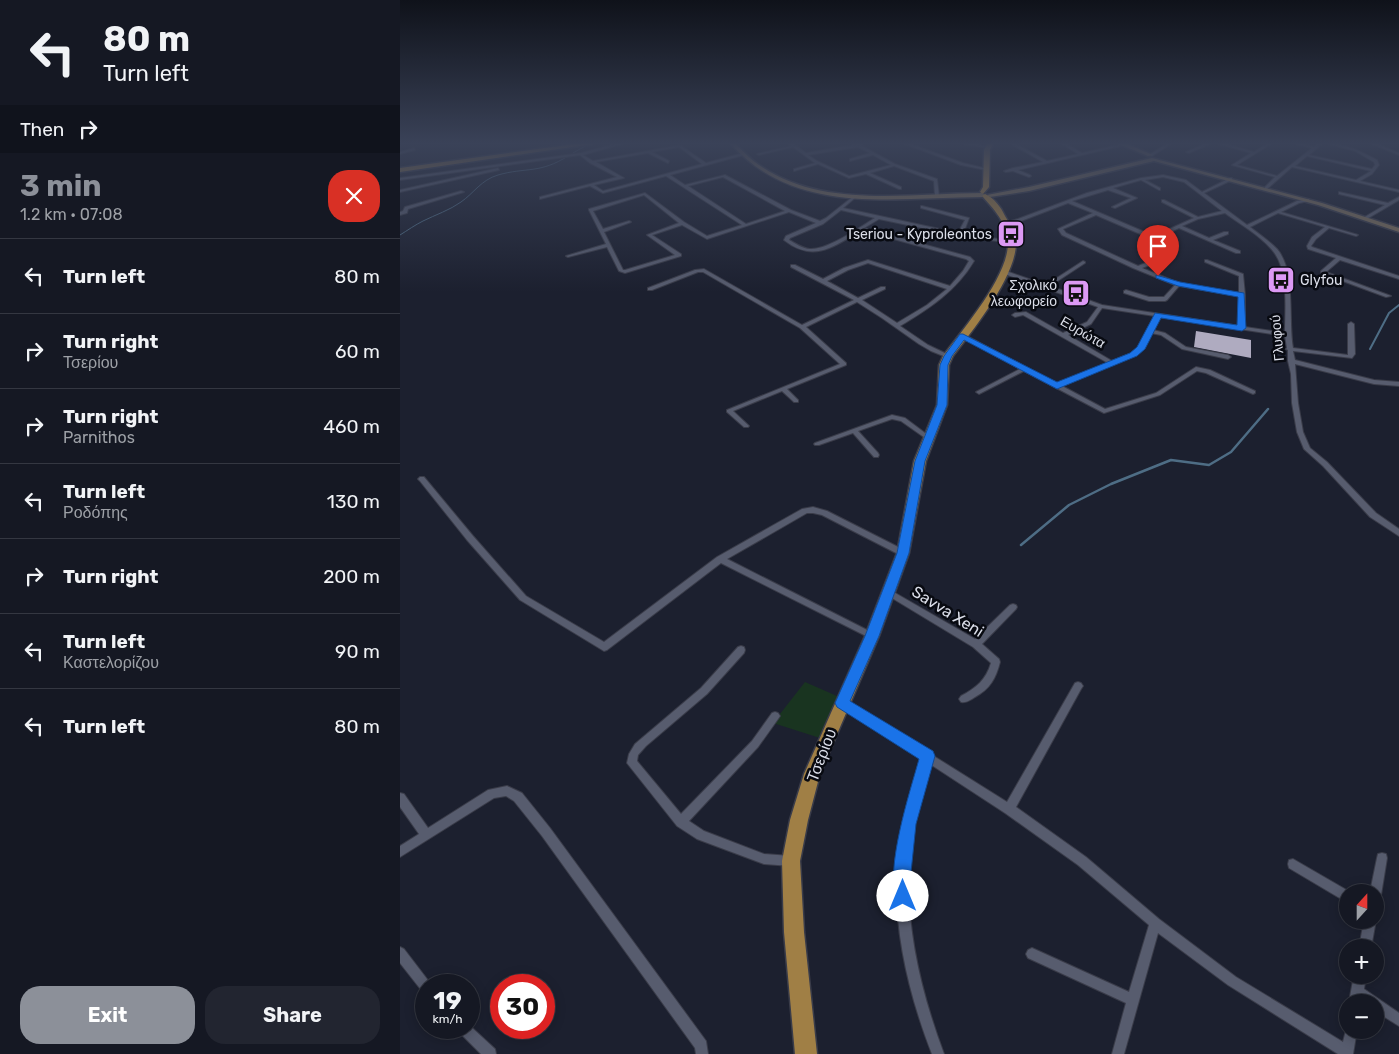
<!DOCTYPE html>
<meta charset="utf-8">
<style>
:root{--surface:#151823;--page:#222530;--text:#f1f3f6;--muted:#9da0a6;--line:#343741;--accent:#8c9099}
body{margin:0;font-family:Rubik,sans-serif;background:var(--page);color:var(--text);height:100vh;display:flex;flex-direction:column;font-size:19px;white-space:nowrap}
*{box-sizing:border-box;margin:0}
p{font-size:16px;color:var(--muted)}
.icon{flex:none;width:28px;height:28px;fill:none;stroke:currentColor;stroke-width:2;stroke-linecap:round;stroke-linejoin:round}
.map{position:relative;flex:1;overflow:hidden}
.details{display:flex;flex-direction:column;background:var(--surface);width:400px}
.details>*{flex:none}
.guide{background:#151823;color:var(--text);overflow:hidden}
.needle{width:32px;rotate:21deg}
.fabs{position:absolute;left:939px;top:884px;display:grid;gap:10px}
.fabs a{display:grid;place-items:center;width:45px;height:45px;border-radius:50%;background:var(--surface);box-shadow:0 2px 12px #0003,0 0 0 1px var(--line);font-size:25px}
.speed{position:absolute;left:15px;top:974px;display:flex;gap:10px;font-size:25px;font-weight:700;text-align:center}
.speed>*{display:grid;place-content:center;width:65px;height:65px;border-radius:50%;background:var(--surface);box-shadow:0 2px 12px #0003,0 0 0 1px var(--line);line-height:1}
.speed small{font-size:12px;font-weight:400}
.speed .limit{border:8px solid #d22;background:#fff;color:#111}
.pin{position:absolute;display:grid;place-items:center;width:42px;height:42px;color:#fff;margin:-51px -21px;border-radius:50% 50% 50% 0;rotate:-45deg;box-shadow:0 0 5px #0007}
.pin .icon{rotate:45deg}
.me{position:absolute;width:55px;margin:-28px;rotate:0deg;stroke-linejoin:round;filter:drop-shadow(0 0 4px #0008)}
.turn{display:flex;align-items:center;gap:18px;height:105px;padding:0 20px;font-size:22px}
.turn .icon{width:65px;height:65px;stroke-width:2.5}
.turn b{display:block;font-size:35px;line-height:42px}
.then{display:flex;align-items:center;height:48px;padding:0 20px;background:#0003;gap:10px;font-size:19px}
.round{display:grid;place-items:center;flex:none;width:52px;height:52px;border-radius:20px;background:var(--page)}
.summary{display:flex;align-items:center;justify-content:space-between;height:85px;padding:0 20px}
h1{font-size:30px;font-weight:700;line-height:38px;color:var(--accent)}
.action{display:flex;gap:10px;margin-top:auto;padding:10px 20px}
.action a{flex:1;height:58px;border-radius:20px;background:var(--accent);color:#fff;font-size:20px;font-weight:700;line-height:58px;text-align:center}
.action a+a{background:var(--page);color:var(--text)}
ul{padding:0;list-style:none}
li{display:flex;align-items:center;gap:15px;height:75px;padding:0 20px;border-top:1px solid var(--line)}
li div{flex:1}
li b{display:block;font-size:19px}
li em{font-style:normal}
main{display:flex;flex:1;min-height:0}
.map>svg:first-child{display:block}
.green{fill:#193420}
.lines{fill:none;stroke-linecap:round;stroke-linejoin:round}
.stream-far2{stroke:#4e6d85;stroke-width:1}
.stream-far1{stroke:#4e6d85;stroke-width:2}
.stream{stroke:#4e6d85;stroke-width:2.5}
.building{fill:#afabc0}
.street-casing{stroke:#3a3c49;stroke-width:2}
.secondary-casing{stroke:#3a3c49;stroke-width:3}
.primary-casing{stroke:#3a3c49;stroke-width:3}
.street{fill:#575c6e;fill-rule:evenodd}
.secondary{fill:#7b6e5a;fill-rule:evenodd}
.primary{fill:#a07f45;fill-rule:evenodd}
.route{fill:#1a73e8;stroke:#114b97}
.labels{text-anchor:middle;stroke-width:5;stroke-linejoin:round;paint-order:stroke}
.far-poi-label{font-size:14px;fill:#dbdee9;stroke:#080a11;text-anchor:end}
.far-street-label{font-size:14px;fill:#dbdee9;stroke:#080a11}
.street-label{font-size:16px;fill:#dbdee9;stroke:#080a11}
</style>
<main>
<section class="details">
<div class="guide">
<div class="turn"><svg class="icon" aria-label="left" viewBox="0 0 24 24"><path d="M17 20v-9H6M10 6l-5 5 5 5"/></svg><div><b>80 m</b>Turn left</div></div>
<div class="then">Then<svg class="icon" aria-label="right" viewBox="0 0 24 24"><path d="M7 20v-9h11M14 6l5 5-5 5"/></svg></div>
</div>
<div class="summary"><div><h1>3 min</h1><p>1.2 km · 07:08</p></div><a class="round" style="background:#d93025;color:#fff"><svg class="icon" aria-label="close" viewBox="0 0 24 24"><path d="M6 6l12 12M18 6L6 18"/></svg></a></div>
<ul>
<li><svg class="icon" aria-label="left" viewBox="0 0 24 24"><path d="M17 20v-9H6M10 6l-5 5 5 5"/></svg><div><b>Turn left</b></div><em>80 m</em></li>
<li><svg class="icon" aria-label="right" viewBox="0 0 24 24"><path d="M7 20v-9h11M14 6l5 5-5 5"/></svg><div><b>Turn right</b><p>Τσερίου</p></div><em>60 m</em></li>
<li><svg class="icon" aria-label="right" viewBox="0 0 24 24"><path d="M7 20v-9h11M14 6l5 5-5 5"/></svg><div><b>Turn right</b><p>Parnithos</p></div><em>460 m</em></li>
<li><svg class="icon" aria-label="left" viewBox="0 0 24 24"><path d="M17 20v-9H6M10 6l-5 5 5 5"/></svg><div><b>Turn left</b><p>Ροδόπης</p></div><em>130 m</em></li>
<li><svg class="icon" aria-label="right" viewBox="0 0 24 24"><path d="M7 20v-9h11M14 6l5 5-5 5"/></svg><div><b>Turn right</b></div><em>200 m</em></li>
<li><svg class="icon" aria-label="left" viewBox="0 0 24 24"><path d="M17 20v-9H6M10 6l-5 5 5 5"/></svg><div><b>Turn left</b><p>Καστελορίζου</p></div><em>90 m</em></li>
<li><svg class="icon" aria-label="left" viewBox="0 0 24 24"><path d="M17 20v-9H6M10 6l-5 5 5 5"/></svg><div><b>Turn left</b></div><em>80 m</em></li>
</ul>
<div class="action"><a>Exit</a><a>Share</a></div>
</section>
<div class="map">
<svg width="999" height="1054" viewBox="0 0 999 1054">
<rect width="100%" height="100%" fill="#1c202f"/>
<path class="green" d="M405,682L437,696L420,738L373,723Z"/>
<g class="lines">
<g class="stream-far2">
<path d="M173,153L189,144"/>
<path d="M0,235C8,230 15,225 23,221C35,215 50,210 61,202C74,193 81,180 98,175C126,167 140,174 168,156"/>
</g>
<path class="stream-far1" d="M970,349L989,313L999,305"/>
<path class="stream" d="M621,545L669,505L711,484L771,460L809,465L831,452L868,409"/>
</g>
<path class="building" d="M796,331L851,340V358L794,347Z"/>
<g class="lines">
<g class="street-casing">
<g id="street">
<path d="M214,144H222L183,155L193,161L280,145L306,163L343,153L344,155L270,175L285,185L325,175L391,210L420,221L426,218L455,195H456V197L443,208L558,233L565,220L521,208V206H522L569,218L563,234L612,241L614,242L612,243L560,236L479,219L464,228L570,257L574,261C556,291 530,308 500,326L528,345L551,356L548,358L546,357L531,351L519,344L482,318L457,302L406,327L446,363V365L387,389L398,400V402H394L382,391L333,411L348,425L349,426L348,427H344L327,412V410L440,364L400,328L303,272H298L252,290H248V288L295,270L304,269L402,325L454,300L391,267V265H395L423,279L444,268L468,260L550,286L563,271L569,261L566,259L461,230C434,247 413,263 384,240L386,236L416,223L389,212L307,239L282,225L252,235L281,254V256L225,273L219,271L207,247L168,257L166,256L206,244L189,210V209L245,193L284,222L307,236L342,225L266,176L203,193L190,186L140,199V197L217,177L190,163L180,155L0,180V178L181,153ZM279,147L302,164L203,191L194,185L224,178L196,162L248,153L268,163L269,161L252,152ZM323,177L385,211L346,224L288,186ZM244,195L279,223L247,235L275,255L225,270H223L204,232L231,222L229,221L203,229L193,211ZM441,210L475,218C460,227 428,250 410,249C403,249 395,243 389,240L390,238L423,224ZM468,263L547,289L527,305L497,323L462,300L485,289V287H481L458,298L427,281L448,270Z"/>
<path d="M389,144H394L406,153L457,144H463L462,146L495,164L537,179L539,196L537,197L535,196L534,181L494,166L470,173L501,187V189H499L466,174L449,178L418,164L394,171V169L415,163L393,147L359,155L357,154L391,146ZM458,147L470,153L450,159V161L473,155L491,165L449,176L417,161L408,155Z"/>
<path d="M505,144H511L563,163L588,169L586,170L561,165Z"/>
<path d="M564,144H577L590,147L588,148Z"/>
<path d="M611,144H616L647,161L678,154L662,144H667L682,153L721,144L725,145L618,170L630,175L631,176L629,177L613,171L606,172L604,171L613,168L643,162Z"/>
<path d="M766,144H771L752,156L749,155Z"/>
<path d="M804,144H810L789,153L786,152Z"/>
<path d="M819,144H827L854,152L866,144H871L837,165L877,176L912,148L896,144H904L914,147L917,144H922L909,155L972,169L975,165L974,162L955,151L929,144C948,144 962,152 977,160L979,165L972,174L960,181L999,190V192L892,167L867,189H865V187L875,177L832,165L851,153ZM907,156L971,171L956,180L895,166Z"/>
<path d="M972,144H978L999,153V155Z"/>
<path d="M14,148L15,150L0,154V152Z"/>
<path d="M98,168L99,170L0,192V190Z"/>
<path d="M763,175L786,180L802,192L830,178H832V180L804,193L847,225L897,201L909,199V201L899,203L881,212L958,235L956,236L929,228L916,239L911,246L912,247L999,276V279L940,260L926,272L991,296L986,297L921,273V271L936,258L908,249L907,246L912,237L925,227L878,213L850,227C859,234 869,241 877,249C896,271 888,319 893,348L948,355V324L951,322L954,324L955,354L952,358L893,351L895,360L974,380L999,382V386L974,384L895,364L898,403L903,432L910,448L927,462L976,513L999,529V536L970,517L923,466L904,449L897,432L892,403L891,374L888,361V350L886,349L887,348L885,336L760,317L753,330L765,333L786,347L828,355L831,357L828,359L782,349L761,335L751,333L743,349L736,355L662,386L705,409L756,393L796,367L810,370L855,391V393L853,394L806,373L797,371L760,395L704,413L624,371L581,393L579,394L576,392L620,369L561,337V335L563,334L657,384L708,363L623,315L615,317L612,315L615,313L626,312L663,333L687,322L698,307L602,273V271H606L646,285L683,261L685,262V263L650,286L702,305L839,326V296L779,286L767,300L765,301H749L724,293V291L726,290L749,297H764L775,285L733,268L662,235L658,229L693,213L668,203L621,221L606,224L604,223L618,219L687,193L741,178ZM763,177L784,182L822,211L798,217L764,200H762V202L794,218L754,236L672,201L708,190L731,198L712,207L715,208L737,198L713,188L741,180L759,190H760V188L745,180ZM825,213C841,225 860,235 873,251C889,270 885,309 885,333L845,327V295L843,274L807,260H805V262L839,276V293L779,283L742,268L760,261V259H756L738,266L666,233L663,229L696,215L752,239H756L779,228L836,253H840V251L813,240L828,234V232H824L809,238L782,226L798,219ZM702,308L755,316L738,348L732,353L712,361L668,335L691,324Z"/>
<path d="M61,191L64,192L8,209L7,213L0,215V212L3,211L5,207Z"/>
<path d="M939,192L988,203L999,197V200L965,220L963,219V218L985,205L939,194Z"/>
<path d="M492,415L505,418L533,439L532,440H528L501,421L492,419L458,431L478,453L479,455L478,457H474L453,433L419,445H415L414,444L415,443Z"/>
<path d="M20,477H24L73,536L126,596L204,642L317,557L402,509L413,507L427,511L506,551L507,553L506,555H500L422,515L413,513H407L327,559L475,634L476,636L475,638L472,639L321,563L207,650L204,651L120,600L67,540L20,481L18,479Z"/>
<path d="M490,590L575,639L610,605L613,604L616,605L617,607L616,609L582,644L599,659L600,662C596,678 590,689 575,697C570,700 567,703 561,702L559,699L561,696C576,688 586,680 591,663L573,647L487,595L486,593L487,591Z"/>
<path d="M341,646L344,647L345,650L344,653L307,694L246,746L238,755L237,761L281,814L352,741L372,713L375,712L378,713L380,716L378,719L358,747L289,821L304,831L364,854L391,856L395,857L396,861L395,865L391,866L364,864L297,839L277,826L227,763L229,754L235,744L301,688L338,647Z"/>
<path d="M678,682L681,683L683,686L681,689L616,807L686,857L759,919L836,977L943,1042L947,1026L948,1025V1030H957L953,1054H938L828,985L758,933L724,1054H712L726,1003L628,958L626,954L628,950L632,948L729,992L749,925L678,865L605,813L530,764C521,792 513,820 510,849C503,919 520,990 544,1054H532C507,990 490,917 499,848C504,817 512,789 522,759L439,706L437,703L439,700L442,699L445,700L527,752L531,753L532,755L607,802L675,683Z"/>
<path d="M107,786L122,793L150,828L306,1041L308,1054H296L295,1048L142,836L114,801L106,796L94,798L0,857V846L19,834L0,807V793L4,794L28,828L88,790Z"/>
<path d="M982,853L986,854L987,858L981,895L979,899L975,901V892H970L977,858L978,854Z"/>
<path d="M893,859L950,892H948V903L889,868L888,864L889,860Z"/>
<path d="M975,918L976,920L971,948H959L964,920H975Z"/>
<path d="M0,947L4,949L30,983L31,985H26V993L22,991L0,963Z"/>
<path d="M954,975H966L964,989L999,1013V1026L975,1011V1002H949Z"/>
<path d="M69,1025L95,1049L96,1054H81L59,1032L57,1028H69Z"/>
</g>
</g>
<g class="secondary-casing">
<g id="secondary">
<path d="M331,144H336C344,152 352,161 362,167C425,209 511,193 582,193L585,195L582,197C495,197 396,217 331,144Z"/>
<path d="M719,144H727L753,155L748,156Z"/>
<path d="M752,158L922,203L999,228V232L918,205L754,161L629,191L590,197L587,195L629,187Z"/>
</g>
</g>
<g class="primary-casing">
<g id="primary">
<path d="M174,144H193L0,172V168Z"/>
<path d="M587,144H593L590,150L589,187L583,194L580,192L583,187L584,150Z"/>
<path d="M585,194C594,198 601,207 605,216C610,224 616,235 616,244C615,278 573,330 553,356L549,365L547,405L526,461L509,553L479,636L420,774L408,820L400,861L404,932L417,1054H395L384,932L382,861L390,820L404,774L465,636L497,553L514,461L537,405L539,365L543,356C563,329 609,276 608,242C608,224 593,208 582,196Z"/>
</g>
</g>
<use href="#street" class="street"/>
<use href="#secondary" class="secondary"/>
<use href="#primary" class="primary"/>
</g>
<linearGradient id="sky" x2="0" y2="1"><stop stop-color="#0f121a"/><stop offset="0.49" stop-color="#3a4258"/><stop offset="1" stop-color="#3a4258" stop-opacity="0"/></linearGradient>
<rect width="999" height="292" fill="url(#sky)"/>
<path class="route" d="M756,275L780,282L844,293L846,328L842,331L761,318L745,349L737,356L657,389L564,340L552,356L548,365L547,405L525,461L509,553L479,636L450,701L533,751L535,756L516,824L510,882L512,896L509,902L503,904L497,902C484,870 510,792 519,759L437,707L435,703L465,636L497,553L515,461L537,405L540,365L544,356L560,334H563L657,382L730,353L737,347L755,313L837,325L838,297L778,286L756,278Z"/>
<defs>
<g id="bus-square" transform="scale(1.4375)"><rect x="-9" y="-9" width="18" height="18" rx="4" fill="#dc99f4" stroke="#080a11"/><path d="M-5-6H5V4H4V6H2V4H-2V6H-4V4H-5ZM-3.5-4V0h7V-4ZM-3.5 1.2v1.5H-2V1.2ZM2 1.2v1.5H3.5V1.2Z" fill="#111"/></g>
</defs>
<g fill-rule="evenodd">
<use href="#bus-square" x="611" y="234"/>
<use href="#bus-square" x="881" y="280"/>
<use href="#bus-square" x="676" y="293"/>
</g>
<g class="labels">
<g class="far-poi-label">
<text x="592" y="239">Tseriou - Kyproleontos</text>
<text x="900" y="285" text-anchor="start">Glyfou</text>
<text x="657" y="290">Σχολικό<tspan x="657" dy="16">λεωφορείο</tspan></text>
</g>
<g class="far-street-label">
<text transform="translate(683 332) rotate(30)" y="5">Ευρώτα</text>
<text transform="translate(877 338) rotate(-95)" y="5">Γλυφού</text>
</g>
<g class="street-label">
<text transform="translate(548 611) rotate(32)" y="6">Savva Xeni</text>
<text transform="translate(421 755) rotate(-69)" y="6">Τσερίου</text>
</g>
</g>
</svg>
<div class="fabs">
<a><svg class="needle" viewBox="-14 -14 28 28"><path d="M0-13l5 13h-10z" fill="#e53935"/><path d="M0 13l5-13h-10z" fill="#9da0a6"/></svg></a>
<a>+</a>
<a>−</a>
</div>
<div class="speed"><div>19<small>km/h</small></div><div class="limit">30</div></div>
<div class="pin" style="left:758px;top:276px;background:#d93025"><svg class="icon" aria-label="arrive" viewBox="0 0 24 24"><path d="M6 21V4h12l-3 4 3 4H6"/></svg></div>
<svg class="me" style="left:503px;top:896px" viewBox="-20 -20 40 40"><circle r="19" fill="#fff"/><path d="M0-13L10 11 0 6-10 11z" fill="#1a73e8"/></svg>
</div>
</main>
